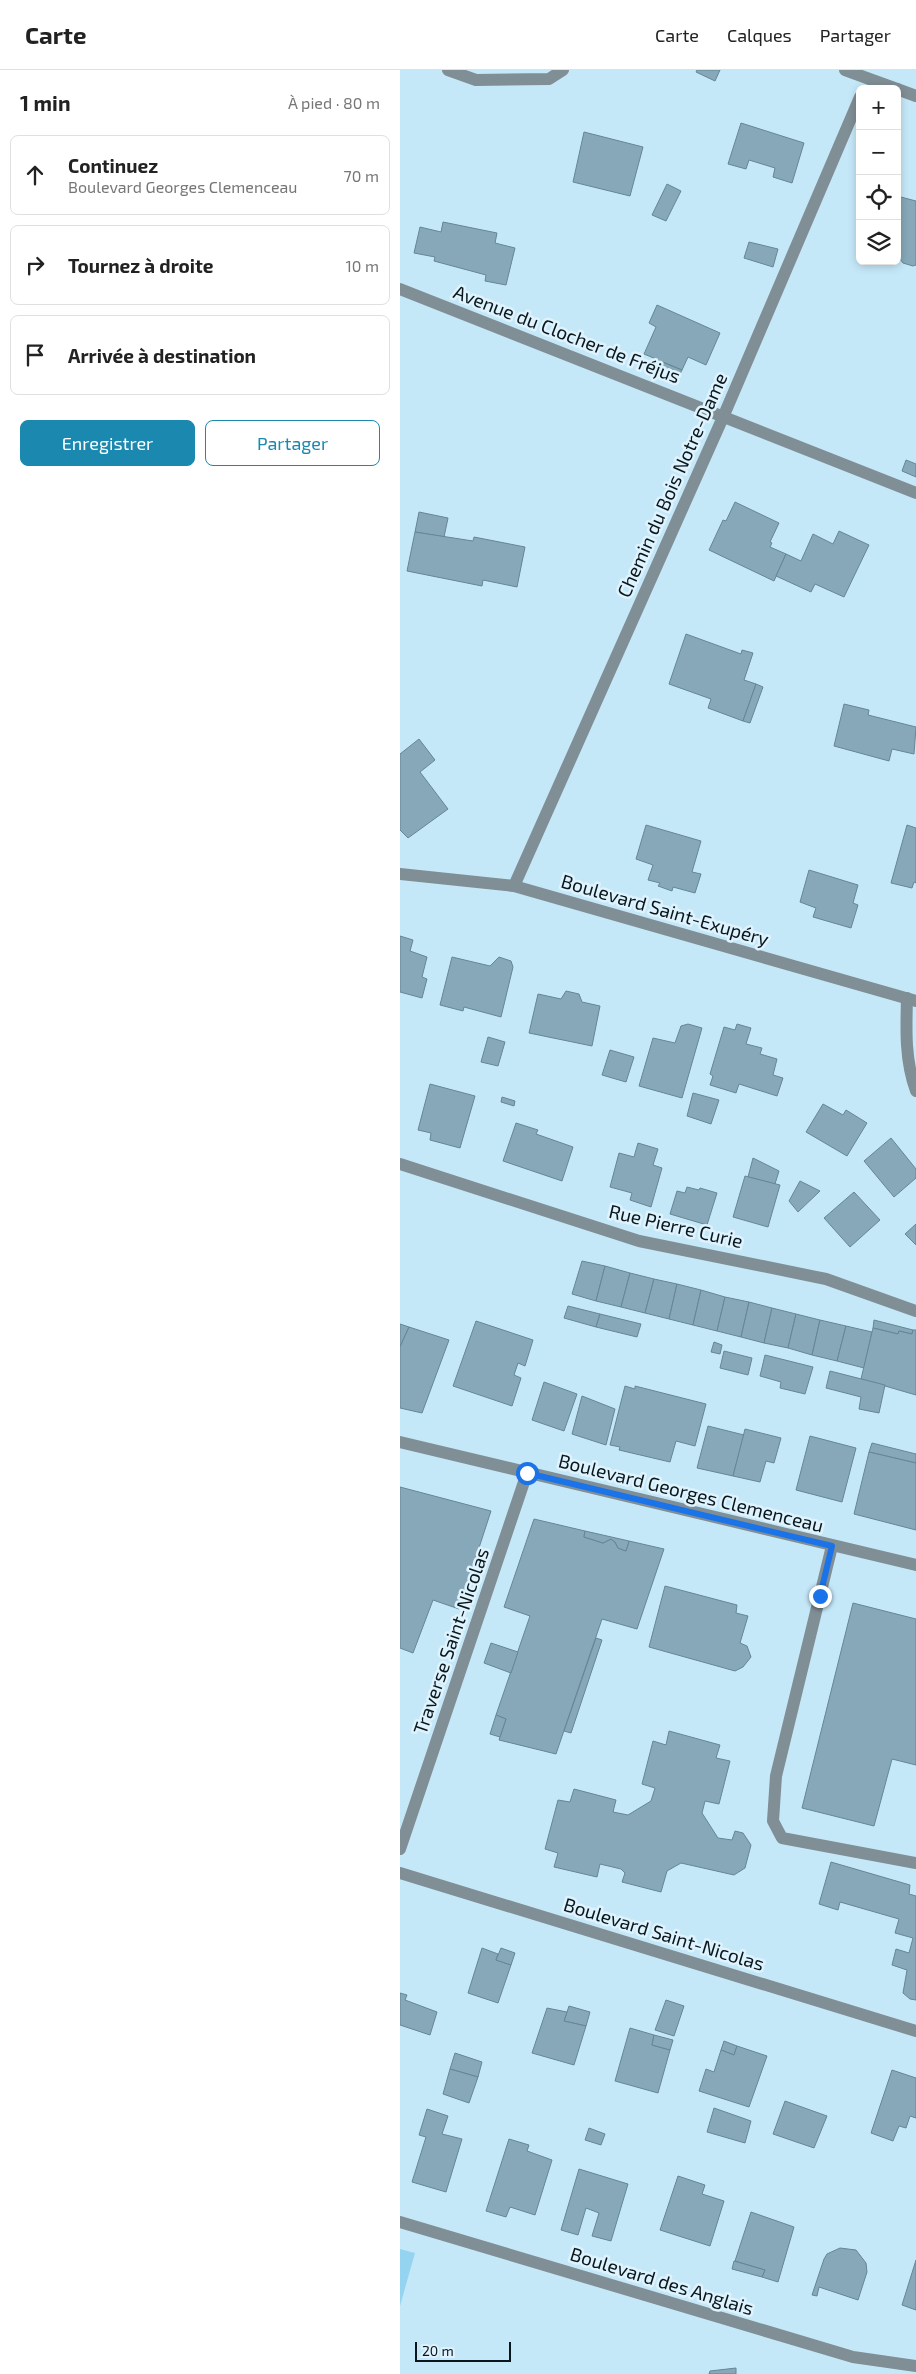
<!DOCTYPE html>
<html lang="fr">
<meta charset="utf-8">
<style>
:root{--surface:#fff;--page:#f2f2f2;--text:#222;--muted:#767676;--line:#e0e0e0;--accent:#1a88af}
body{margin:0;font-family:"Exo 2",sans-serif;background:var(--page);color:var(--text)}
.controls{position:absolute;right:15px;top:15px;display:grid;overflow:hidden;border-radius:8px;box-shadow:0 2px 8px #0003}
.controls button{width:45px;height:45px;display:grid;place-items:center;padding:0;border:0;border-bottom:1px solid var(--line);background:var(--surface);color:var(--text);font:25px sans-serif}
.scale{position:absolute;left:15px;bottom:12px;width:96px;box-sizing:border-box;padding-left:5px;border:2px solid #09161b;border-top:0;font-size:14px;line-height:18px;white-space:nowrap;color:#09161b;-webkit-text-stroke:4px #def3fd;paint-order:stroke}
.stop{position:absolute;width:15px;height:15px;margin:-11px;border:4px solid #1a73e8;border-radius:50%;background:#fff}
.stop.end{background:#1a73e8;border-color:#fff;box-shadow:0 1px 5px #0008}
.list{margin:0;padding:0;list-style:none}
h2{display:flex;justify-content:space-between;align-items:center;height:65px;margin:0;padding:0 20px;font-size:21px}
h2 small{font-size:16px;font-weight:400;color:var(--muted)}
.list li{display:grid;grid-template-columns:32px 1fr auto;gap:15px;align-items:center;box-sizing:border-box;height:80px;margin:0 10px 10px;padding:0 10px;border:1px solid var(--line);border-radius:8px}
.list b{display:block;font-size:19px;white-space:nowrap}
.list p{margin:0;font-size:16px;white-space:nowrap;color:var(--muted)}
.list em{font-size:16px;font-style:normal;color:var(--muted)}
.actions{display:flex;gap:10px;padding:15px 20px}
.actions a{flex:1;padding:11px 0;border:1px solid var(--accent);border-radius:8px;text-align:center;font-size:18px;color:var(--accent)}
.actions .main{background:var(--accent);color:#fff}
.icon{flex:none;width:28px;height:28px;fill:none;stroke:currentColor;stroke-width:2;stroke-linecap:round;stroke-linejoin:round}
.map{position:relative;flex:none;width:516px;height:2304px;overflow:hidden}
header{display:flex;align-items:center;gap:30px;box-sizing:border-box;height:70px;padding:0 25px;background:var(--surface);border-bottom:1px solid var(--line)}
header strong{font-size:24px}
nav{display:flex;gap:28px;margin-inline-start:auto;font-size:18px}
main{display:flex}
aside{flex:1;background:var(--surface)}
.map>svg:first-child{display:block}
</style>
<header>
<strong>Carte</strong>
<nav><a>Carte</a><a>Calques</a><a>Partager</a></nav>
</header>
<main>
<aside>
<h2>1 min<small>À pied · 80 m</small></h2>
<ul class="list">
<li><svg class="icon" aria-label="ahead" viewBox="0 0 24 24"><path d="M12 20V5M6 11l6-6 6 6"/></svg><div><b>Continuez</b><p>Boulevard Georges Clemenceau</p></div><em>70 m</em></li>
<li><svg class="icon" aria-label="right" viewBox="0 0 24 24"><path d="M7 20v-9h11M14 6l5 5-5 5"/></svg><div><b>Tournez à droite</b></div><em>10 m</em></li>
<li><svg class="icon" aria-label="arrive" viewBox="0 0 24 24"><path d="M6 21V4h12l-3 4 3 4H6"/></svg><div><b>Arrivée à destination</b></div></li>
</ul>
<div class="actions"><a class="main">Enregistrer</a><a>Partager</a></div>
</aside>
<div class="map">
<svg width="516" height="2304" viewBox="0 0 516 2304">
<rect width="100%" height="100%" fill="#c5e8f9"/>
<!-- green -->
<polygon fill="#94d4f1" points="0,2179 15,2183 0,2236"/>
<!-- building -->
<g fill="#86a8b8" stroke="#668695">
<polygon points="297,0 320,0 315,11 296,2"/>
<polygon points="341,53 404,73 392,113 373,107 375,98 349,90 346,99 328,94"/>
<polygon points="184,62 243,77 230,126 173,112"/>
<polygon points="267,114 281,121 266,151 252,145"/>
<polygon points="497,126 516,131 516,195 513,196 503,193 497,185"/>
<polygon points="43,152 97,163 95,173 115,178 106,215 85,211 86,205 34,191 35,187 14,183 20,157 41,162"/>
<polygon points="349,172 378,179 373,197 344,188"/>
<polygon points="257,235 320,263 306,295 288,287 282,300 244,284 256,257 249,253"/>
<polygon points="262,292 282,300 279,306 260,298"/>
<polygon points="506,390 516,394 516,407 502,401"/>
<polygon points="335,432 379,453 370,472 372,473 370,477 386,484 374,511 309,480 323,450 326,451"/>
<polygon points="19,442 48,448 44,467 15,462"/>
<polygon points="439,461 469,475 444,527 415,514 411,522 376,506 386,484 401,491 413,464 433,474"/>
<polygon points="15,462 73,471 74,467 125,477 117,517 83,510 82,516 7,501"/>
<polygon points="286,564 341,584 342,580 353,583 344,610 356,614 343,651 308,638 311,629 269,614"/>
<polygon points="356,614 363,617 350,653 343,651"/>
<polygon points="444,634 469,640 468,645 516,657 514,684 492,679 489,691 434,676"/>
<polygon points="19,669 35,690 20,702 48,739 8,768 0,760 0,684"/>
<polygon points="246,755 301,771 292,802 301,804 295,823 273,817 272,821 258,816 260,813 248,810 253,795 236,789"/>
<polygon points="507,755 516,758 516,813 514,812 512,818 491,813"/>
<polygon points="409,800 458,815 453,833 458,835 451,858 413,847 416,838 400,832"/>
<polygon points="0,866 13,870 10,881 27,887 22,907 27,909 22,928 0,922"/>
<polygon points="52,887 90,896 99,887 111,891 113,897 101,947 64,937 63,941 40,935"/>
<polygon points="166,921 179,924 182,932 200,936 192,976 129,963 138,924 161,929"/>
<polygon points="288,954 302,958 282,1028 239,1016 253,968 275,973 281,956"/>
<polygon points="337,954 351,958 346,974 362,978 360,984 377,989 373,1005 383,1008 377,1026 339,1014 336,1023 310,1015 313,1006 310,1004 324,957 335,960"/>
<polygon points="88,967 105,972 98,996 81,992"/>
<polygon points="210,980 234,987 226,1012 202,1005"/>
<polygon points="30,1014 75,1026 60,1078 30,1070 31,1063 18,1060"/>
<polygon points="293,1023 319,1030 311,1054 287,1046"/>
<polygon points="102,1027 115,1031 114,1036 101,1032"/>
<polygon points="423,1034 443,1045 446,1040 467,1053 447,1086 406,1062"/>
<polygon points="116,1053 138,1060 136,1064 173,1077 162,1111 103,1091"/>
<polygon points="491,1068 516,1099 516,1108 494,1127 464,1091"/>
<polygon points="238,1073 258,1079 253,1095 262,1098 251,1137 230,1130 232,1123 210,1117 219,1083 234,1087"/>
<polygon points="353,1088 379,1101 375,1114 348,1107"/>
<polygon points="345,1106 380,1115 368,1157 333,1147"/>
<polygon points="400,1111 420,1121 398,1142 389,1131"/>
<polygon points="287,1117 299,1120 300,1118 317,1123 307,1155 270,1144 277,1121 285,1123"/>
<polygon points="454,1122 480,1150 450,1177 424,1148"/>
<polygon points="516,1154 516,1175 505,1164"/>
<polygon points="182,1191 205,1196 196,1231 172,1224"/>
<polygon points="205,1196 230,1203 221,1237 196,1231"/>
<polygon points="230,1203 254,1209 245,1243 221,1237"/>
<polygon points="254,1209 277,1214 269,1249 245,1243"/>
<polygon points="277,1214 301,1220 293,1255 269,1249"/>
<polygon points="301,1220 325,1227 317,1261 293,1255"/>
<polygon points="325,1227 349,1232 341,1267 317,1261"/>
<polygon points="349,1232 372,1238 364,1273 341,1267"/>
<polygon points="168,1236 200,1244 196,1257 164,1248"/>
<polygon points="372,1238 396,1244 388,1278 364,1273"/>
<polygon points="200,1244 241,1254 237,1267 196,1257"/>
<polygon points="396,1244 420,1250 412,1285 388,1278"/>
<polygon points="420,1250 446,1256 437,1291 412,1285"/>
<polygon points="474,1250 513,1260 512,1264 499,1261 498,1264 473,1258"/>
<polygon points="76,1251 133,1270 125,1296 118,1293 114,1305 121,1308 112,1336 53,1316"/>
<polygon points="0,1254 9,1257 0,1277"/>
<polygon points="446,1256 472,1262 464,1298 437,1291"/>
<polygon points="9,1257 49,1270 22,1343 0,1338 0,1277"/>
<polygon points="473,1258 498,1264 499,1261 512,1264 513,1260 516,1260 516,1325 461,1309"/>
<polygon points="314,1272 322,1275 320,1284 311,1282"/>
<polygon points="324,1281 352,1288 348,1305 320,1298"/>
<polygon points="365,1285 413,1297 405,1324 380,1318 381,1312 360,1306"/>
<polygon points="430,1301 485,1315 479,1343 459,1339 461,1327 426,1318"/>
<polygon points="144,1312 177,1324 164,1361 132,1350"/>
<polygon points="225,1316 235,1319 235,1316 306,1334 295,1376 276,1371 270,1392 219,1380 220,1377 210,1375"/>
<polygon points="182,1326 215,1339 206,1375 172,1364"/>
<polygon points="308,1356 344,1365 333,1406 297,1398"/>
<polygon points="345,1359 381,1368 374,1393 366,1391 360,1412 333,1406"/>
<polygon points="410,1366 456,1378 442,1432 396,1420"/>
<polygon points="472,1373 516,1384 516,1393 469,1382"/>
<polygon points="469,1382 516,1393 516,1460 454,1444"/>
<polygon points="0,1417 91,1441 59,1539 33,1530 13,1583 0,1578"/>
<polygon points="134,1449 185,1461 184,1467 203,1473 211,1469 215,1472 218,1478 226,1481 229,1471 264,1479 237,1559 202,1549 156,1684 99,1670 106,1649 96,1645 130,1546 104,1537"/>
<polygon points="185,1461 229,1471 226,1481 218,1478 215,1472 211,1469 203,1473 184,1467"/>
<polygon points="265,1516 337,1535 336,1543 348,1546 340,1573 347,1576 351,1587 343,1597 335,1601 249,1577"/>
<polygon points="453,1533 516,1549 516,1695 492,1689 474,1756 402,1738"/>
<polygon points="196,1568 202,1570 171,1663 164,1661"/>
<polygon points="91,1573 118,1582 111,1603 84,1593"/>
<polygon points="96,1645 106,1649 100,1667 90,1664"/>
<polygon points="269,1661 320,1675 316,1688 330,1691 319,1734 305,1731 302,1743 318,1768 332,1770 335,1761 343,1763 351,1775 345,1798 334,1805 281,1793 267,1801 261,1822 222,1812 225,1803 221,1799 200,1794 197,1807 154,1797 158,1783 145,1779 158,1730 170,1732 174,1719 216,1730 213,1742 228,1745 251,1731 255,1718 242,1714 253,1671 266,1675"/>
<polygon points="431,1792 510,1815 509,1824 516,1826 516,1930 510,1929 503,1923 507,1900 492,1895 496,1879 509,1883 513,1868 495,1863 499,1849 440,1832 438,1840 419,1834"/>
<polygon points="82,1878 98,1884 96,1890 111,1895 98,1933 68,1923"/>
<polygon points="101,1878 115,1883 111,1895 96,1890"/>
<polygon points="0,1923 7,1925 5,1930 37,1942 30,1965 0,1955"/>
<polygon points="266,1930 284,1936 274,1966 255,1960"/>
<polygon points="169,1936 190,1942 186,1956 164,1951"/>
<polygon points="147,1938 167,1942 164,1951 186,1956 174,1995 132,1983"/>
<polygon points="230,1958 254,1965 252,1975 270,1980 258,2023 215,2011"/>
<polygon points="254,1965 273,1970 270,1980 252,1975"/>
<polygon points="324,1971 337,1976 334,1985 321,1980"/>
<polygon points="337,1976 367,1986 349,2037 299,2021 306,1999 314,2002 321,1980 334,1985"/>
<polygon points="55,1983 82,1992 78,2007 50,1999"/>
<polygon points="50,1999 78,2007 69,2033 43,2024"/>
<polygon points="492,2000 516,2008 516,2048 510,2046 506,2058 499,2056 493,2071 471,2063"/>
<polygon points="385,2031 427,2046 414,2078 373,2064"/>
<polygon points="314,2038 351,2051 345,2073 307,2062"/>
<polygon points="27,2039 48,2046 42,2064 62,2069 46,2122 12,2112 26,2067 19,2065"/>
<polygon points="189,2058 205,2064 201,2075 185,2070"/>
<polygon points="109,2069 129,2075 127,2081 152,2090 135,2145 110,2137 106,2147 86,2141"/>
<polygon points="179,2099 228,2114 211,2171 192,2166 199,2143 186,2138 178,2165 161,2160"/>
<polygon points="278,2106 305,2115 302,2124 324,2131 310,2176 260,2160"/>
<polygon points="351,2142 394,2157 378,2212 362,2207 365,2200 335,2191"/>
<polygon points="440,2178 456,2180 466,2193 467,2202 458,2230 419,2217 417,2226 412,2225 424,2189 427,2184"/>
<polygon points="516,2190 516,2240 502,2235"/>
<polygon points="334,2191 365,2200 362,2207 332,2199"/>
<polygon points="336,2298 336,2304 309,2304 310,2301"/>
</g>
<g fill="none" stroke-linecap="round" stroke-linejoin="round">
<!-- minor -->
<g stroke="#808e95" stroke-width="12">
<polyline points="48,0 76,10 149,9 163,0"/>
<polyline points="445,0 497,19"/>
<polyline points="497,19 516,26"/>
<polyline points="0,219 516,423"/>
<polyline points="0,804 114,816 516,931"/>
<polyline points="114,816 324,345 460,27"/>
<path d="M507,928C506,960 505,991 516,1021"/>
<polyline points="0,1094 239,1171 426,1209 516,1241"/>
<polyline points="0,1372 516,1495"/>
<polyline points="432,1476 376,1706 373,1751 382,1768 516,1793"/>
<polyline points="0,1779 127,1403"/>
<polyline points="0,1803 516,1961"/>
<polyline points="0,2152 453,2287 516,2296"/>
</g>
</g>
<g fill="none" stroke-linecap="round" stroke-linejoin="round">
<!-- route -->
<polyline stroke="#1a73e8" stroke-width="6" points="127,1403 432,1476 420,1526"/>
</g>
<g text-anchor="middle" stroke-width="5" stroke-linejoin="round" paint-order="stroke">
<!-- street labels -->
<g font-size="19" fill="#09161b" stroke="#def3fd">
<text transform="translate(167 264) rotate(21)" y="7">Avenue du Clocher de Fréjus</text>
<text transform="translate(272 415) rotate(-66)" y="7">Chemin du Bois Notre-Dame</text>
<text transform="translate(265 840) rotate(16)" y="7">Boulevard Saint-Exupéry</text>
<text transform="translate(276 1156) rotate(13)" y="7">Rue Pierre Curie</text>
<text transform="translate(291 1423) rotate(14)" y="7">Boulevard Georges Clemenceau</text>
<text transform="translate(51 1571) rotate(-71)" y="7">Traverse Saint-Nicolas</text>
<text transform="translate(264 1864) rotate(17)" y="7">Boulevard Saint-Nicolas</text>
<text transform="translate(262 2211) rotate(17)" y="7">Boulevard des Anglais</text>
</g>
</g>
</svg>
<div class="controls">
<button>+</button>
<button>−</button>
<button><svg class="icon" aria-label="locate" viewBox="0 0 24 24"><circle cx="12" cy="12" r="6"/><path d="M12 2v4M12 18v4M2 12h4M18 12h4"/></svg></button>
<button><svg class="icon" aria-label="layers" viewBox="0 0 24 24"><path d="M12 4l9 5-9 5-9-5zM3 14l9 5 9-5"/></svg></button>
</div>
<div class="scale">20 m</div>
<div class="stop" style="left:127px;top:1403px"></div>
<div class="stop end" style="left:420px;top:1526px"></div>
</div>
</main>
